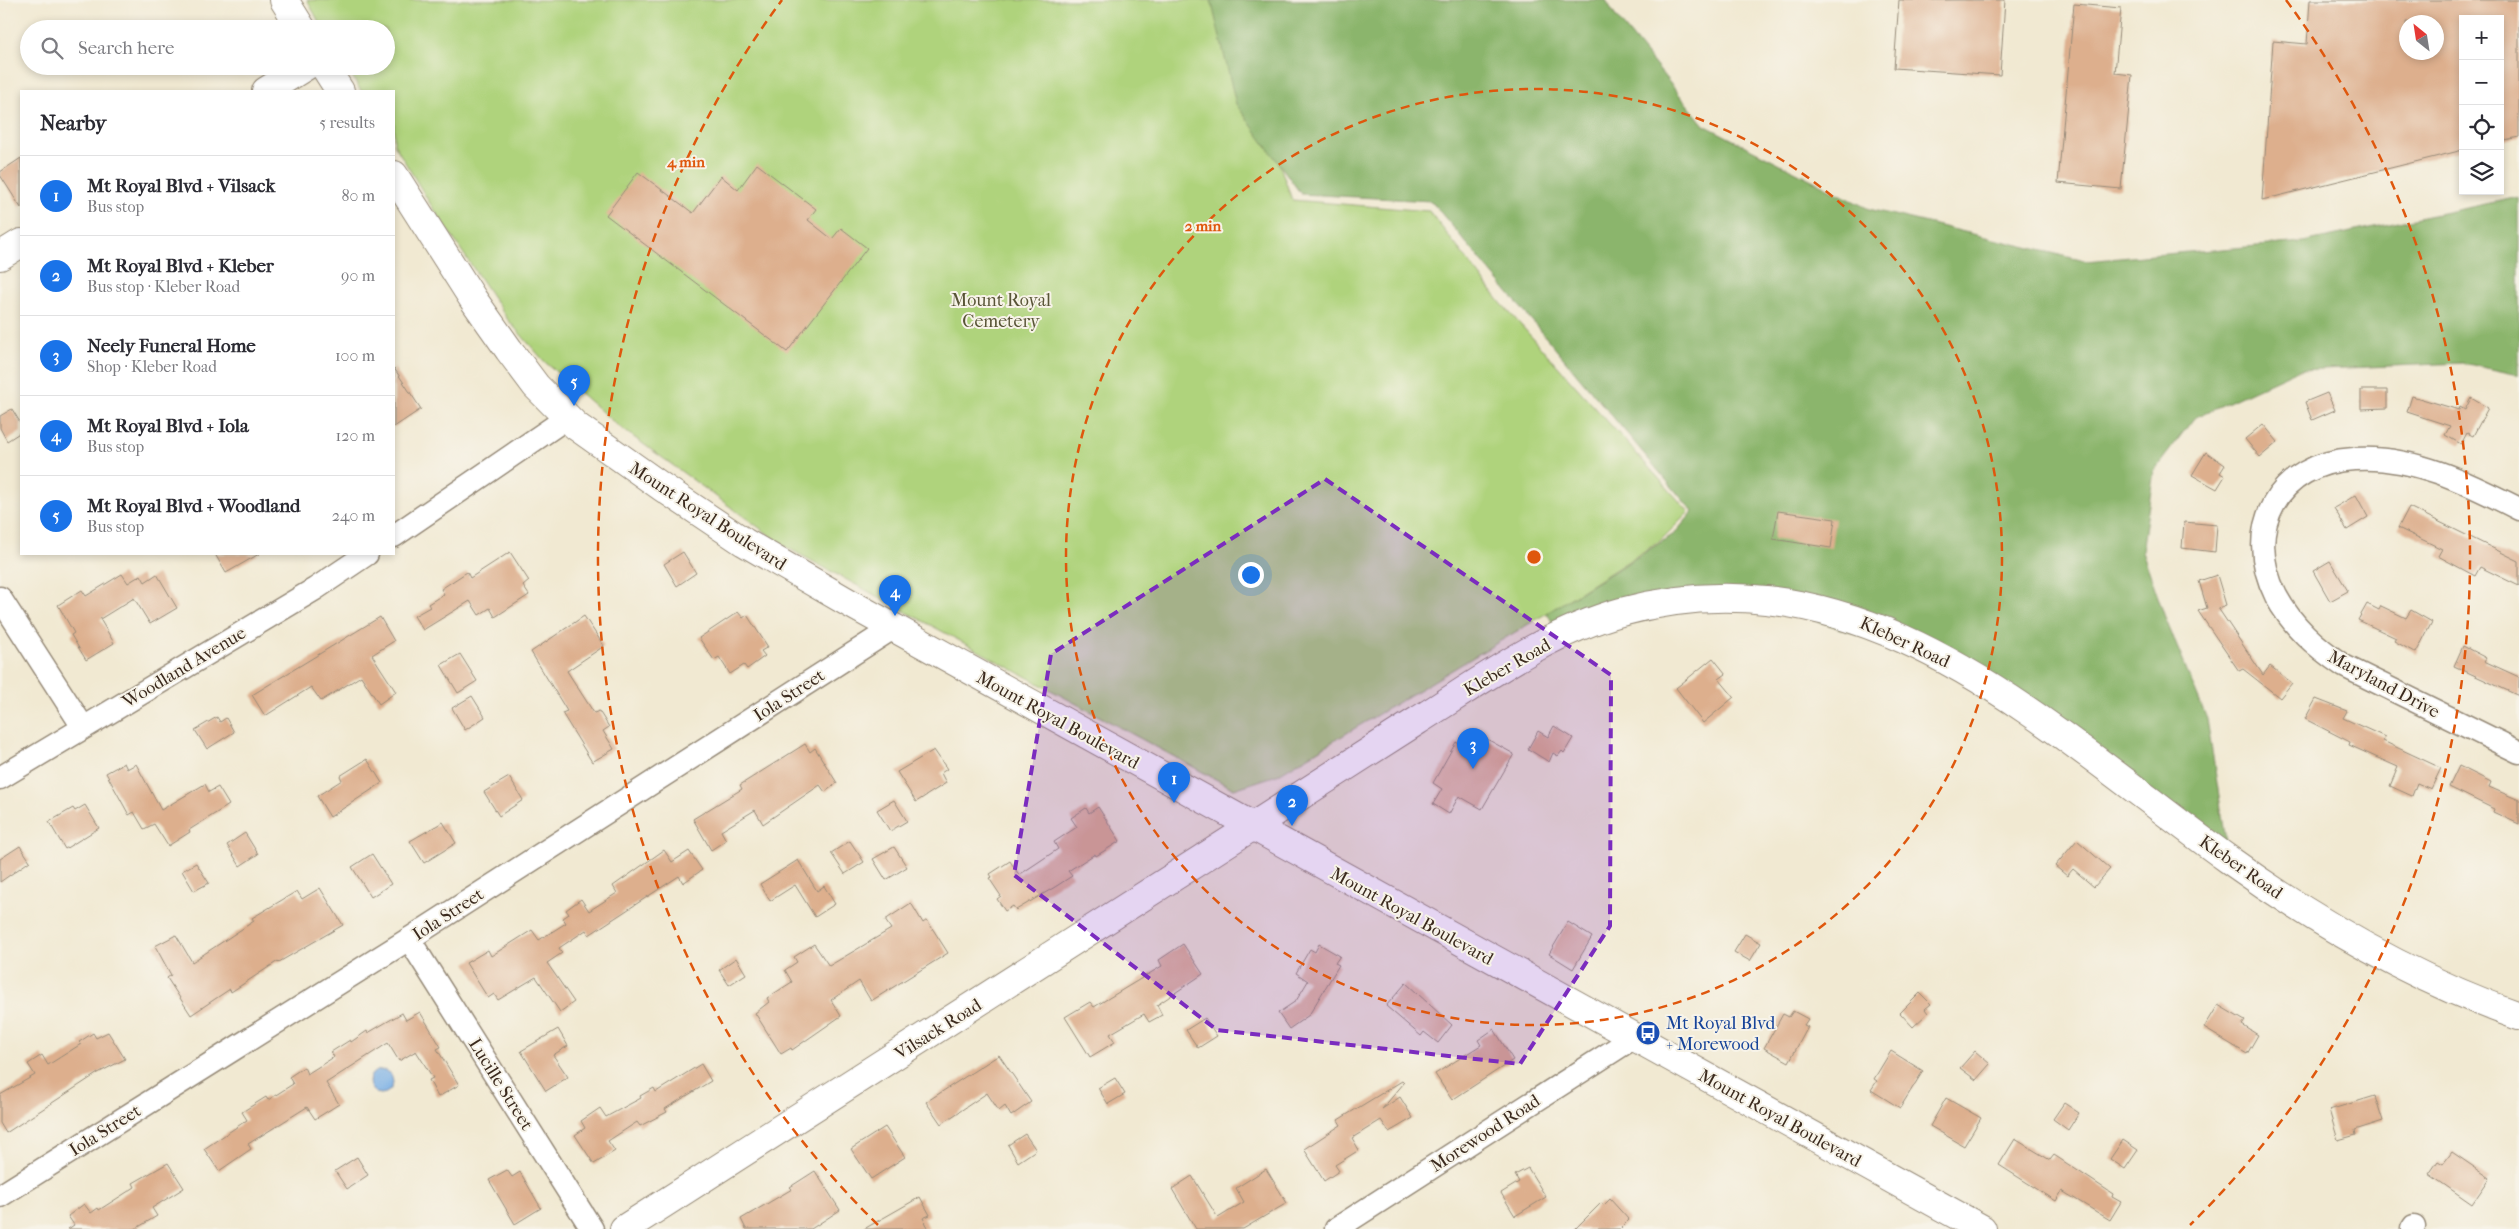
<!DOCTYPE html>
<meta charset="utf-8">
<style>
:root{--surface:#fff;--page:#f2f2f3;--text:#2b2b33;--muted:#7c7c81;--line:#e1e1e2;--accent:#1a73e8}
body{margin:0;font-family:"IM FELL French Canon",serif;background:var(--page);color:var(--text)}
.controls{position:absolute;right:15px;top:15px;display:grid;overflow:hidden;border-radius:0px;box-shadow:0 2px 8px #0003}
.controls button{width:45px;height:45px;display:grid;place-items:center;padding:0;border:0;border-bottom:1px solid var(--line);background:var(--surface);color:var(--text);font:25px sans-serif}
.compass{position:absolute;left:2399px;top:15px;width:45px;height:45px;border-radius:50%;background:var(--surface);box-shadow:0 2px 8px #0003;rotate:330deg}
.you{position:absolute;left:1250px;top:574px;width:18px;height:18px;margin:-12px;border:4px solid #fff;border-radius:50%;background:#1a73e8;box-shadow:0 0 0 8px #1a73e833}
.badge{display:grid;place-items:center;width:32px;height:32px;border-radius:50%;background:var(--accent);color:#fff;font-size:16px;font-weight:700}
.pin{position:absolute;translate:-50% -41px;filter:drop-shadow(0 1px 2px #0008)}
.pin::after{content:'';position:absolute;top:26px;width:18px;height:15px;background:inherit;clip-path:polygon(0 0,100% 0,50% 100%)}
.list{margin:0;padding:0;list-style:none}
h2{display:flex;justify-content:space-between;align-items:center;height:65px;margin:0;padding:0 20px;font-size:21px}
h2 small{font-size:16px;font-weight:400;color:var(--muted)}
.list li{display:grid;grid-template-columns:32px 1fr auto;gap:15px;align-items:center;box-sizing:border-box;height:80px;padding:0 20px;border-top:1px solid var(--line)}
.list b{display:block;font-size:19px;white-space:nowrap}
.list p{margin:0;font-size:16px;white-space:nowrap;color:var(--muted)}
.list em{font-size:16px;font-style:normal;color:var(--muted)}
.icon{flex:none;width:28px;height:28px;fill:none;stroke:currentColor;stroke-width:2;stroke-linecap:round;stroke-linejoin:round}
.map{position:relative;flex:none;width:2519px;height:1229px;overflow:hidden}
.search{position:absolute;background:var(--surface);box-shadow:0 2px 8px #0003;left:20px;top:20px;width:375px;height:55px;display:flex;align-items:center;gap:12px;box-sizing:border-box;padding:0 18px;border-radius:28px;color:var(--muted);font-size:19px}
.panel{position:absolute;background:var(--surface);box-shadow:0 2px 8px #0003;left:20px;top:90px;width:375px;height:465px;border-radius:0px}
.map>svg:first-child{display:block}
</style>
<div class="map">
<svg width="2519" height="1229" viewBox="0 0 2519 1229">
<rect width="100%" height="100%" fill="#f7f3e8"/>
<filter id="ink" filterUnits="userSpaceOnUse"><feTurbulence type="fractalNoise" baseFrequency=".02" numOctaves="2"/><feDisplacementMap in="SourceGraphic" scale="10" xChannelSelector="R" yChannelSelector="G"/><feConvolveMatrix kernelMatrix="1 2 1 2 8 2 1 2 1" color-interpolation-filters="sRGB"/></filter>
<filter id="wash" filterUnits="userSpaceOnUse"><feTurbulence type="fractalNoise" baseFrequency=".0096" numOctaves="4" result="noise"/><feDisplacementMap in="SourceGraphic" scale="20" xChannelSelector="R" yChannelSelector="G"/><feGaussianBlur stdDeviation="1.12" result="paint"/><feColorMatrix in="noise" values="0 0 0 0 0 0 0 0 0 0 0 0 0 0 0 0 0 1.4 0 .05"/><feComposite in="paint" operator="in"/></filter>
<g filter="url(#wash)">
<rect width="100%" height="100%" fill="#f1e9d2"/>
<!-- green -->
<polygon fill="#afd37c" stroke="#757e4d" points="307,0 1291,0 1265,123 1292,200 1429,211 1501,303 1689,512 1660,541 1547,613 1277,775 1234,789 786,547 617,425 545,362 508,320 431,205 394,144 394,91 361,91 346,66 386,66 386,29 323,29"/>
<!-- forest -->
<polygon fill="#8bb56c" stroke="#637045" points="1211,0 1606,0 1616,17 1704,125 1869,209 2085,261 2303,242 2519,197 2519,375 2463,363 2298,370 2194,418 2154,471 2142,551 2166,620 2207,719 2229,860 1972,675 1752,598 1560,636 1547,613 1674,534 1693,512 1431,201 1301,194 1236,104"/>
<!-- water -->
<circle fill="#76ade5" stroke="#586c82" cx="381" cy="1082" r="12"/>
<g id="blocks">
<!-- building -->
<g fill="#ddaf8d" fill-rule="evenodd">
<polygon points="1899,0 2005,0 2000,75 1894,68"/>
<path d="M2310,0H2519V137L2500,141V19H2463V150L2262,200L2273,41L2307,44ZM2406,22H2436V52H2406Z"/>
<polygon points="2074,4 2121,8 2115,73 2132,75 2121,189 2058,183"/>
<polygon points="21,158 21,208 0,175 0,172"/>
<polygon points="757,164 816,209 808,220 832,239 841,228 867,248 787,352 606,215 638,172 693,213 721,176 738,190"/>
<polygon points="394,368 421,409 394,427"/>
<polygon points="2361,390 2387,390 2387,408 2361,409"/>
<polygon points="2327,393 2335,410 2312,420 2305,402"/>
<polygon points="2412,396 2459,410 2460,407 2465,410 2471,398 2488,408 2473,436 2467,433 2461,444 2445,435 2450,426 2407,412"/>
<polygon points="12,409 21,424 21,432 7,441 0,428 0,416"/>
<polygon points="2263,424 2278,442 2260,457 2245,439"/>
<polygon points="2206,452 2225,465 2220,473 2225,476 2217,489 2192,475"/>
<polygon points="2356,495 2368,517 2347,530 2334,508"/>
<polygon points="2409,507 2519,561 2519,586 2480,567 2475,576 2438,556 2442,549 2398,528"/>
<polygon points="1778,511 1835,519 1831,548 1773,539"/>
<polygon points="2184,522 2217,525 2215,552 2182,548"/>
<polygon points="510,552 529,581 523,586 529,595 495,617 490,608 479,615 470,601 423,630 414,616 430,607 428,604 444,594 441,589 467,572 470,578"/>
<polygon points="683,552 696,573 677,586 664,564"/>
<polygon points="215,554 259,554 226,573"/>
<polygon points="2330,561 2348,591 2330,601 2313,571"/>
<polygon points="122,574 128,583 141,575 145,582 157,574 177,608 150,624 134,598 100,619 114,643 86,660 71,635 74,633 58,605 82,590 86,596"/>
<polygon points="2217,575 2226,605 2218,608 2263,675 2270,666 2292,683 2280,698 2243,669 2239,671 2198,611 2207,608 2199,581"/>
<polygon points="2367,604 2379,610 2381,606 2406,618 2411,610 2432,622 2416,653 2394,641 2396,638 2358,620"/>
<polygon points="738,612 743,618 747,615 768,647 761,651 765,656 747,669 744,665 730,674 719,657 714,660 699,638"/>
<polygon points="584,616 604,646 567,671 594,713 599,711 609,727 603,731 614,749 592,762 562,713 567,711 531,652"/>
<polygon points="380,617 394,641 372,655 396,692 379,704 361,676 321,701 311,687 265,716 252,695"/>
<polygon points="2463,646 2486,658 2484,661 2519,677 2519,696 2454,666"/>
<polygon points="460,654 477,681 458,693 441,665"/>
<polygon points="1713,658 1726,674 1719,679 1734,697 1703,723 1676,688"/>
<polygon points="472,696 485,717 465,730 452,708"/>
<polygon points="2316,699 2347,711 2343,718 2385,737 2383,741 2441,768 2431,789 2417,783 2412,796 2390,786 2398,767 2349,745 2350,742 2305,719"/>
<polygon points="217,717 220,722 226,718 234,732 207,749 195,730"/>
<polygon points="1554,726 1573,738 1564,753 1562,751 1558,756 1553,753 1549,762 1528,749 1538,731 1548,737"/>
<polygon points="1476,733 1514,754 1482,809 1459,796 1449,814 1433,804 1442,789 1433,783 1456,742 1467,749"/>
<polygon points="805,744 810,752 815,748 837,783 825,792 820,785 763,824 755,810 721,831 726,840 711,850 693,819 742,789 740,785"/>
<polygon points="934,750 947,769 941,773 946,783 916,802 897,772"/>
<polygon points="367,759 382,783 330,817 317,796 342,780 340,776"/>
<polygon points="124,763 127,769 136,764 161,810 205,784 209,792 218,787 229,805 189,830 190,832 168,846 154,824 144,829 134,812 129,815 106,773"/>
<polygon points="2459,766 2491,782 2489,787 2519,800 2519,824 2493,812 2494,809 2449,787"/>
<polygon points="509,777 523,800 499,816 484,792"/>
<polygon points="894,800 907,821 890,831 877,810"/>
<polygon points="85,805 99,828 65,849 49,822 73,808 75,811"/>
<polygon points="1098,807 1120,841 1096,856 1095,854 1068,871 1072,876 1055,887 1016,910 1013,906 1005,911 997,899 1001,896 989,878 992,877 990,874 1010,861 1019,875 1058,849 1054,842 1077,827 1071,818 1086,808 1089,813"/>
<polygon points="443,822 456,843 424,863 410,841"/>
<polygon points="245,833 258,854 240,866 227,845"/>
<polygon points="2077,840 2110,869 2094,887 2073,869 2067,876 2055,866"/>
<polygon points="850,841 864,862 845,874 831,853"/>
<polygon points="20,846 30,861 0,882 0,859"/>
<polygon points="894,847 907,867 886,880 873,859"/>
<polygon points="664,850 672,862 689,851 702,870 683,883 679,876 589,935 586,930 559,948 562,953 547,963 574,1002 560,1012 536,977 498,1000 494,994 488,998 466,963 488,950 491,956 532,930 539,940 566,923 563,918 569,914 566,910 581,899 589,911 617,893 613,886"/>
<polygon points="372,854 391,884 371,897 352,867"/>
<polygon points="798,860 817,891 824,886 835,904 815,917 795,885 770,901 760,884"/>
<polygon points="196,863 209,883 194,891 182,871"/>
<polygon points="320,888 343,925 279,962 278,961 231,992 230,989 191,1015 167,978 171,975 155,946 176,935 192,962 254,921 252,918 297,891 302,899"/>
<polygon points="911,903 923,923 927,920 948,953 871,1001 859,981 831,1000 841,1016 792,1050 791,1048 781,1054 755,1013 769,1002 767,998 792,982 785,970 797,962 794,957 814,944 829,966 891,929 885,920"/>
<polygon points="1568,922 1592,937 1573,969 1549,954"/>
<polygon points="1745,934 1761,943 1750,961 1734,952"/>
<polygon points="1183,944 1203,974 1157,1005 1162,1015 1149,1022 1144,1014 1110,1034 1115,1042 1090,1057 1065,1017 1090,1002 1094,1007 1162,966 1159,960"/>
<polygon points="1319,944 1340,956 1335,963 1339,965 1309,1015 1289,1029 1278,1013 1296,1001 1308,981 1296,973 1310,949 1315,952"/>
<polygon points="736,958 746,974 729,985 719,970"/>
<polygon points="1406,983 1452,1025 1438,1043 1424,1032 1421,1036 1386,1006"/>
<polygon points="1920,993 1931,1004 1925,1009 1928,1013 1913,1027 1900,1013"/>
<polygon points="2218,1005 2245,1021 2242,1025 2258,1035 2247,1054 2204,1028"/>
<polygon points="1793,1011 1808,1019 1804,1025 1808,1027 1789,1062 1764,1048 1783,1014 1789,1017"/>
<polygon points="420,1012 441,1047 437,1049 459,1085 438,1097 429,1080 433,1078 416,1051 399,1061 388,1043 326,1083 339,1104 315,1119 307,1107 248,1144 251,1149 219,1171 204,1149 247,1120 242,1112 266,1097 268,1100 293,1084 289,1077 304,1067 307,1074 334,1057 331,1052 350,1040 351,1042 367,1031 368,1033 402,1013 406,1020"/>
<polygon points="1205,1018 1217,1036 1198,1048 1186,1030"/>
<polygon points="558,1029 568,1046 553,1055 568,1077 546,1091 521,1051"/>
<polygon points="1494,1029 1513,1060 1452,1100 1435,1074 1481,1045 1478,1040"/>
<polygon points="108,1032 125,1059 98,1073 6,1133 0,1123 0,1095 35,1075 28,1064 42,1055 48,1065 81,1044 79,1042 93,1033 96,1038"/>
<polygon points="1891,1051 1923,1071 1900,1108 1871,1090 1877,1081 1874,1079"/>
<polygon points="1975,1051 1990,1064 1976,1080 1960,1068"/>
<polygon points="999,1055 1031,1102 1011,1116 1005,1106 999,1111 987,1093 941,1124 926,1102"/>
<polygon points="701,1064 711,1081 665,1109 667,1112 640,1126 637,1122 608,1141 615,1151 594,1164 575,1135 585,1128 581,1121 600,1108 606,1117 641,1098 640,1096 654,1088 656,1092"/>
<polygon points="1115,1078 1125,1094 1108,1104 1098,1088"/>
<polygon points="1402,1081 1404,1083 1382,1109 1400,1097 1413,1118 1389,1132 1381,1120 1352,1138 1359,1150 1335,1165 1339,1171 1324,1181 1304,1149 1341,1125 1338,1120"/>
<polygon points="2375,1096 2383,1121 2355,1130 2356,1135 2338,1140 2329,1110"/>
<polygon points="1946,1098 1981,1118 1964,1146 1930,1126"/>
<polygon points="2064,1103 2079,1113 2068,1130 2053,1119"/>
<polygon points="885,1127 905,1157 871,1179 851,1149"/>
<polygon points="1025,1134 1036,1150 1018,1162 1008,1145"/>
<polygon points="2015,1139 2050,1160 2054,1155 2113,1194 2112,1197 2121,1202 2110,1220 2062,1191 2056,1201 1999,1165"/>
<polygon points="2123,1140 2138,1150 2125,1169 2110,1159"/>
<polygon points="2452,1152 2490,1178 2472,1204 2429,1174 2438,1161 2443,1164"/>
<polygon points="357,1157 368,1175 347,1189 335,1171"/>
<polygon points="168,1163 184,1188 152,1208 157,1216 135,1229 68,1229 74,1225 68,1216 84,1204 91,1213 98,1208 99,1210 135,1187 133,1183"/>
<polygon points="1528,1168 1546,1197 1515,1216 1501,1193 1519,1182 1515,1175"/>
<polygon points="1266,1169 1287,1203 1243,1229 1196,1229 1172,1189 1192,1176 1218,1218 1244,1202 1236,1188"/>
<polygon points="507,1170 512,1177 520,1172 541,1208 515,1224 489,1180"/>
<polygon points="815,1171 840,1210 811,1229 746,1229 741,1219 792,1189 790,1187"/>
<polygon points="920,1197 930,1215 923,1218 929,1229 864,1229"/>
<polygon points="1610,1199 1629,1220 1620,1229 1575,1229 1601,1203 1604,1205"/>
</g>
</g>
</g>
<g filter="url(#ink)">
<use href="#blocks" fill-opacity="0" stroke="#968a78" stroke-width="1"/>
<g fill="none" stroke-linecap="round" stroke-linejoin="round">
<defs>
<g id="street">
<path d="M2519,509C2468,483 2413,455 2354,459C2278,463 2242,528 2276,596C2292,626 2316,647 2344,666L2519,752"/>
<polyline points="394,536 568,417"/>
<polyline points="0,598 83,727"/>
<polyline points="0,778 315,589 367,554"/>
<polyline points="409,939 592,1229"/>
<polyline points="0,1196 409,939 893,628"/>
<polyline points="1336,1229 1633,1038"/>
<polyline points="2412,1229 2414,1226"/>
</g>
<g id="secondary">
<polyline points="284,0 302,29"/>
<polyline points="324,66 340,91"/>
<polyline points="266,91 306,66"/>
<polyline points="394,175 473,299 509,350 536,386 576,426 662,487 744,542 851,604 1982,1229"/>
<polyline points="0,256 21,243"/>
<path d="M624,1229L1417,721C1481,681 1547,632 1621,612C1865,545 2046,728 2228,859C2318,924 2414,979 2519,1016"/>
</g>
</defs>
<!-- street casing -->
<use href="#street" stroke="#968a78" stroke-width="25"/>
<!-- secondary casing -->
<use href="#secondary" stroke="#968a78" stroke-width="30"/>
<!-- street -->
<use href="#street" stroke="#fff" stroke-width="22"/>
<!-- secondary -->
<use href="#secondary" stroke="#fff" stroke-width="28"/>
</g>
</g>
<!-- marked area -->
<path fill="#7b2cbf" fill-opacity="0.2" stroke="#7b2cbf" stroke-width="4" stroke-dasharray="10 6" stroke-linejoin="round" d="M1325,479L1611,675L1610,926L1520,1064L1217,1030L1014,875L1051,654Z"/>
<!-- distance rings -->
<g fill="none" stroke="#df570d" stroke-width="2.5" stroke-dasharray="9 6">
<circle cx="1534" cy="557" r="468"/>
<path d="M878 1225A936 936 0 0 1 782 0M2286 0A936 936 0 0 1 2190 1225"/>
</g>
<!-- icons -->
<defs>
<symbol id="bus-disc" viewBox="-11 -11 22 22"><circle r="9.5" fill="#1a4fb4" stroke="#f7f3e8"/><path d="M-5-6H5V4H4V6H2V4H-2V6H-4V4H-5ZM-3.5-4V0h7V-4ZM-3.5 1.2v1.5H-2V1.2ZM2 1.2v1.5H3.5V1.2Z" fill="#fff"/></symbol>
</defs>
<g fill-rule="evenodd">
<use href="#bus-disc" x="1634" y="1019" width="28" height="28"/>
</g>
<g text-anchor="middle" stroke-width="4" stroke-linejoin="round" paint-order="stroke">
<!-- park labels -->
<g font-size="18" fill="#585436" stroke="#f7f3e8">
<text x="1001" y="306">Mount Royal<tspan x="1001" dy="21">Cemetery</tspan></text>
</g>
<!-- street labels -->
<g font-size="18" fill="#3b2a1e" stroke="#f7f3e8">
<text transform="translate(708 516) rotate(33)" y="6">Mount Royal Boulevard</text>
<text transform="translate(1905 642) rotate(25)" y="6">Kleber Road</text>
<text transform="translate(184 667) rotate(-31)" y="6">Woodland Avenue</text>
<text transform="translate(1507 667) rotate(-30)" y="6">Kleber Road</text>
<text transform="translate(2384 684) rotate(28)" y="6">Maryland Drive</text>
<text transform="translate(789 695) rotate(-33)" y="6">Iola Street</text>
<text transform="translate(1058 720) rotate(29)" y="6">Mount Royal Boulevard</text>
<text transform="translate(2241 867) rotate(35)" y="6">Kleber Road</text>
<text transform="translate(448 914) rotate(-33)" y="6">Iola Street</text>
<text transform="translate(1412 916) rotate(29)" y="6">Mount Royal Boulevard</text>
<text transform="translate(938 1029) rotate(-32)" y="6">Vilsack Road</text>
<text transform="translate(501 1084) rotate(58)" y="6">Lucille Street</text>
<text transform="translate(1780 1118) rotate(29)" y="6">Mount Royal Boulevard</text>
<text transform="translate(105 1130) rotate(-32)" y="6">Iola Street</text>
<text transform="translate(1485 1133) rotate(-33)" y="6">Morewood Road</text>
</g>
<!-- transit labels -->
<g font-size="18" fill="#164399" stroke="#f7f3e8" text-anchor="start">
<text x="1666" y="1029">Mt Royal Blvd<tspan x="1666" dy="21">+ Morewood</tspan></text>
</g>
</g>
<circle cx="1534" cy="557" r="8" fill="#df570d" stroke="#f7f3e8" stroke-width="2.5"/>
<g font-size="15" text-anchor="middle" font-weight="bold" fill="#df570d" stroke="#f7f3e8" stroke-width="4" stroke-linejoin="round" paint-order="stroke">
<text x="686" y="167">4 min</text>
<text x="1203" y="231">2 min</text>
</g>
</svg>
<div class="controls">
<button>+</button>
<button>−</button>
<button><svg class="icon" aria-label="locate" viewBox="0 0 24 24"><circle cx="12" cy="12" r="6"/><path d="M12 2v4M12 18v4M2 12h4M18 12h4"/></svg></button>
<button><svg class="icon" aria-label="layers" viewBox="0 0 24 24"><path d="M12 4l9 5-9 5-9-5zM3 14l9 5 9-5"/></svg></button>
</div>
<svg class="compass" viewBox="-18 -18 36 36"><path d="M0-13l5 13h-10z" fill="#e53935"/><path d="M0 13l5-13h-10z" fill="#7c7c81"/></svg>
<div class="you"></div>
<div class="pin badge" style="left:1174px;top:803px">1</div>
<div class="pin badge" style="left:1292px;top:826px">2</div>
<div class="pin badge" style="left:1473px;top:769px">3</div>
<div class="pin badge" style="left:895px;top:616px">4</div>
<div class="pin badge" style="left:574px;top:406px">5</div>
<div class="search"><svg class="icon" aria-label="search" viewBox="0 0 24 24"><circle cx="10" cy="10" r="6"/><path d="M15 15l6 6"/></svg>Search here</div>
<section class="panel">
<h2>Nearby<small>5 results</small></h2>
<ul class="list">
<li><span class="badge">1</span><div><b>Mt Royal Blvd + Vilsack</b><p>Bus stop</p></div><em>80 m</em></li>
<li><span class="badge">2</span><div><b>Mt Royal Blvd + Kleber</b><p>Bus stop · Kleber Road</p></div><em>90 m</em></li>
<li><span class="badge">3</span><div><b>Neely Funeral Home</b><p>Shop · Kleber Road</p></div><em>100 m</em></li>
<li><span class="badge">4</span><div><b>Mt Royal Blvd + Iola</b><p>Bus stop</p></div><em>120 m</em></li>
<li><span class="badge">5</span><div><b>Mt Royal Blvd + Woodland</b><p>Bus stop</p></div><em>240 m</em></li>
</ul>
</section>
</div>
